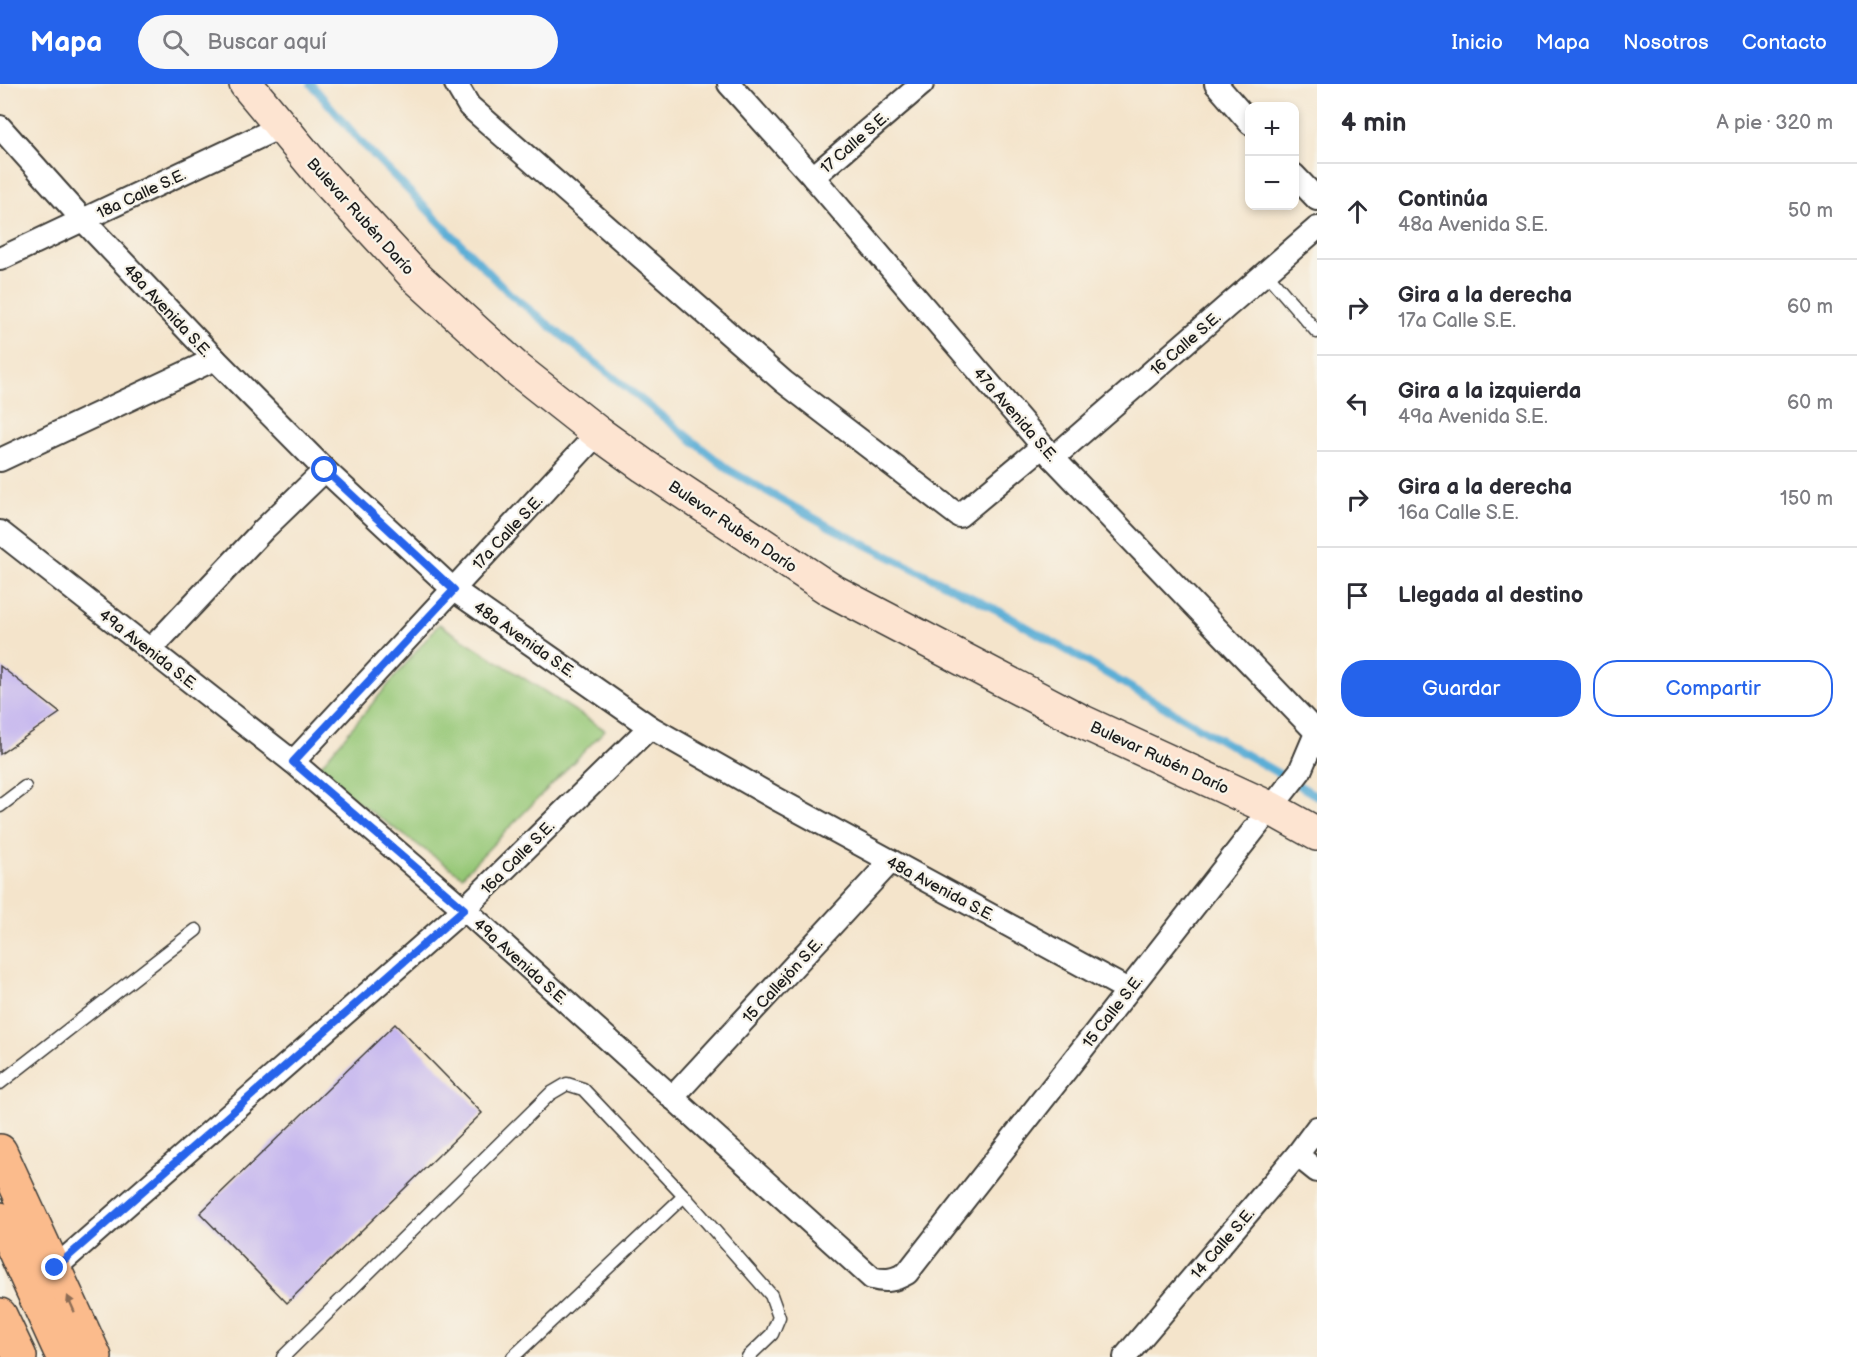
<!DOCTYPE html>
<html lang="es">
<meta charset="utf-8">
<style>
:root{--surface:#fff;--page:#f7f7f7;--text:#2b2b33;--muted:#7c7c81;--line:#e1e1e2;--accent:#2563eb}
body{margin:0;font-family:"Balsamiq Sans",sans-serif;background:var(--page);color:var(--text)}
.controls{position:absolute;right:18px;top:18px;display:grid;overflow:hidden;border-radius:12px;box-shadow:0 3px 9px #0003}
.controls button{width:54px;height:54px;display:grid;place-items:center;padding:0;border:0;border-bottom:2px solid var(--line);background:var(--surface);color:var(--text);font:30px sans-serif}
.stop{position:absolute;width:18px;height:18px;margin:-14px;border:4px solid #2563eb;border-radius:50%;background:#fff}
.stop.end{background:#2563eb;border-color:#fff;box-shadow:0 2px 6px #0008}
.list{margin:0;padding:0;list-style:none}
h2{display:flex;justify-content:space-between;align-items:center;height:78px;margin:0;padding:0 24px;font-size:26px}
h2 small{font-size:20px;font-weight:400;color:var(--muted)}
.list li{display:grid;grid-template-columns:39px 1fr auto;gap:18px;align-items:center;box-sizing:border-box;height:96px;padding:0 24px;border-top:2px solid var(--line)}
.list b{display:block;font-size:22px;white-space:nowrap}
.list p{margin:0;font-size:20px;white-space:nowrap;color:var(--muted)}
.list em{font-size:20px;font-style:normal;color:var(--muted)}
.actions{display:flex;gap:12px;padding:18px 24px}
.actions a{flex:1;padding:14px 0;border:2px solid var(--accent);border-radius:24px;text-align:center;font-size:21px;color:var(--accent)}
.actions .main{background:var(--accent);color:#fff}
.icon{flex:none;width:33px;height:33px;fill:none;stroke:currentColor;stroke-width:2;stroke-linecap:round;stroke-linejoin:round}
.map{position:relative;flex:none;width:1317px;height:1273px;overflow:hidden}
header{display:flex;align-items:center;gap:36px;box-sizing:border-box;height:84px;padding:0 30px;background:var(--accent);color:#fff}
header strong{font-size:28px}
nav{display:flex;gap:33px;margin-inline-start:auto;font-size:21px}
.search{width:420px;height:54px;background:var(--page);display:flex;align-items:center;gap:15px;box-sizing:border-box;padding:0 21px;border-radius:33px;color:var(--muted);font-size:22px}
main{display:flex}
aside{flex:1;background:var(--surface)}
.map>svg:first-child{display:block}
</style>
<header>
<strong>Mapa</strong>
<div class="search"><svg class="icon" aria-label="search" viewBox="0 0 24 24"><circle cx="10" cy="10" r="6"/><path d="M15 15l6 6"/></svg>Buscar aquí</div>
<nav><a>Inicio</a><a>Mapa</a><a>Nosotros</a><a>Contacto</a></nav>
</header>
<main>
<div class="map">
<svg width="1317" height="1273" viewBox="0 0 1317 1273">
<rect width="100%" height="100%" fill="#f7f3e8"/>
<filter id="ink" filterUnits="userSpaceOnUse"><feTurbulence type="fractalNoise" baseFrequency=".0167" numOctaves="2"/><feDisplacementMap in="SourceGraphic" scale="12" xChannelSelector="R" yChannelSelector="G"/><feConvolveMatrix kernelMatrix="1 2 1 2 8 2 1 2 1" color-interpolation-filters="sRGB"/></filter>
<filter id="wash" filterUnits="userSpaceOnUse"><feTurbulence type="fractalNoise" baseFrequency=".008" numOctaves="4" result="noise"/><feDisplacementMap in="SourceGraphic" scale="24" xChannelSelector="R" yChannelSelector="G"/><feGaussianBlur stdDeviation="1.35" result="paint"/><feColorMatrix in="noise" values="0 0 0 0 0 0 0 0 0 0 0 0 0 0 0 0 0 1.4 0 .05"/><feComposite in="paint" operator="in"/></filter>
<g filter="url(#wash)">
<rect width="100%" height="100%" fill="#f4e4cb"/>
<!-- green -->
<polygon fill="#95c776" stroke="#587249" stroke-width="1.5" points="439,540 605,646 462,792 315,688"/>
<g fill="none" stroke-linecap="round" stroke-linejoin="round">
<!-- stream -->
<polyline stroke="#5baed6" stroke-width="8" points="311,0 361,58 509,209 729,386 830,443 1001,528 1317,712"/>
</g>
<g id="blocks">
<!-- building -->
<g fill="#c5b6ef">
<polygon points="0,582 60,629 0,670"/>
<polygon points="395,940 482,1029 287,1219 200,1129"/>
</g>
</g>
</g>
<g filter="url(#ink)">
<use href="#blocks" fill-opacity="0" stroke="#3c3a36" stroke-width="1.5"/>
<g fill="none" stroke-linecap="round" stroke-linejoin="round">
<defs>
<g id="lane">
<polyline points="1266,189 1317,248"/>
<polyline points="0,722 25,703"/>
<polyline points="0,999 196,846"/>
<polyline points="283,1273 550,1010 567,1000 583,1005 684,1112 771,1211 779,1233 772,1250 748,1273"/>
<polyline points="513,1273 684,1112"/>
</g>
<g id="street">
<polyline points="456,0 469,22 784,298 959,432 1043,362"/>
<polyline points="729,0 813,93 1053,374 1317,649"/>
<polyline points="1216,0 1250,39"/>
<polyline points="0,43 83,136 215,275 325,386 454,506 650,643 775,714 1128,906"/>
<polyline points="1294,91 1317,115"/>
<polyline points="813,93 922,0"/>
<polyline points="0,175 282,42"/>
<polyline points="1053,374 1317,144"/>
<polyline points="0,376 215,275"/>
<path d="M0,448L293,678L464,825L872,1194C886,1198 895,1196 907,1189L1300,687L1317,647"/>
<polyline points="150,566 264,445 325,386"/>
<polyline points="293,678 598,349"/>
<polyline points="672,1014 891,777"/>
<polyline points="1297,1071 1317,1087"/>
<polyline points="55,1184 464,825 650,643"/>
<polyline points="1125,1273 1297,1071 1317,1044"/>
</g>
<polyline id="secondary" points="246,0 320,89 416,193 517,285 598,349 644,382 831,506 1083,638 1270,724 1317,750"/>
<g id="primary">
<polyline points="0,1067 95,1273"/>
<polyline points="0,1135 63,1273"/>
<polyline points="0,1231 20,1273"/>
</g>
</defs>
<!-- lane casing -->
<use href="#lane" stroke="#3c3a36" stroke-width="15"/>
<!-- street casing -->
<use href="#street" stroke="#3c3a36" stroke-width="26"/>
<!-- secondary casing -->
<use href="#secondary" stroke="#3c3a36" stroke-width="36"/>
<!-- primary casing -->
<use href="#primary" stroke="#3c3a36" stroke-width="36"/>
<!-- lane -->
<use href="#lane" stroke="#fff" stroke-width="12"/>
<!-- street -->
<use href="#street" stroke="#fff" stroke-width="22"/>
<!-- secondary -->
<use href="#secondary" stroke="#fde4d1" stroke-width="33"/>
<!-- primary -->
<use href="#primary" stroke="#fbbb8c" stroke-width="33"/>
</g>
<!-- one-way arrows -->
<defs><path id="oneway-solid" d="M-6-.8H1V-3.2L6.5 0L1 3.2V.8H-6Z" transform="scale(1.5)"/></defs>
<use fill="#8c6c54" href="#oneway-solid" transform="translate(71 1220) rotate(-114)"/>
</g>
<g fill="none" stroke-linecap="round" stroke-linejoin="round" filter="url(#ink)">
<!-- route -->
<polyline stroke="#2563eb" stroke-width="8" points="55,1184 464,825 293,678 454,506 325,386"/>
</g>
<g text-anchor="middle" stroke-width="4.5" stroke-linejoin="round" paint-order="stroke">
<!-- street labels -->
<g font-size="16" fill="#1c1c1c" stroke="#f7f3e8">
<text transform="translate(854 58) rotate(-41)" y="6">17 Calle S.E.</text>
<text transform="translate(141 109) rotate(-25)" y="6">18a Calle S.E.</text>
<text transform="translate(361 132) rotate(48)" y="6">Bulevar Rubén Darío</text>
<text transform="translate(168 226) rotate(47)" y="6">48a Avenida S.E.</text>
<text transform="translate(1185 259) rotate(-41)" y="6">16 Calle S.E.</text>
<text transform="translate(1016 330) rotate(49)" y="6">47a Avenida S.E.</text>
<text transform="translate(733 442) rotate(34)" y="6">Bulevar Rubén Darío</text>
<text transform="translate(507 448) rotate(-47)" y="6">17a Calle S.E.</text>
<text transform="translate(525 555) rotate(35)" y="6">48a Avenida S.E.</text>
<text transform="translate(149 565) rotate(38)" y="6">49a Avenida S.E.</text>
<text transform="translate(1160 673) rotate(25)" y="6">Bulevar Rubén Darío</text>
<text transform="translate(517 773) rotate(-45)" y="6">16a Calle S.E.</text>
<text transform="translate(941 804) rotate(28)" y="6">48a Avenida S.E.</text>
<text transform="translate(521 877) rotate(42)" y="6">49a Avenida S.E.</text>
<text transform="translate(782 896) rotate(-47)" y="6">15 Callejón S.E.</text>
<text transform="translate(1112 927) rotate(-52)" y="6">15 Calle S.E.</text>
<text transform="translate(1222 1159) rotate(-49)" y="6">14 Calle S.E.</text>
</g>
</g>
</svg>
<div class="controls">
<button>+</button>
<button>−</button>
</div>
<div class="stop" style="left:325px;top:386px"></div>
<div class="stop end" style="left:55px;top:1184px"></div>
</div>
<aside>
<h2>4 min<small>A pie · 320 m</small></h2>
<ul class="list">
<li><svg class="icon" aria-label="ahead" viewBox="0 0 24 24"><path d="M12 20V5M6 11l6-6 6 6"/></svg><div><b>Continúa</b><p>48a Avenida S.E.</p></div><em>50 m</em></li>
<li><svg class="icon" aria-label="right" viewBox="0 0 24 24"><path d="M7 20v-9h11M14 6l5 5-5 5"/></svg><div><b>Gira a la derecha</b><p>17a Calle S.E.</p></div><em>60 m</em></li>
<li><svg class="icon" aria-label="left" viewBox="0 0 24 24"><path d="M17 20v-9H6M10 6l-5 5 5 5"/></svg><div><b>Gira a la izquierda</b><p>49a Avenida S.E.</p></div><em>60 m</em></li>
<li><svg class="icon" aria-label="right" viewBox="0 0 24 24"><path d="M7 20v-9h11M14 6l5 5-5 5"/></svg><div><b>Gira a la derecha</b><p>16a Calle S.E.</p></div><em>150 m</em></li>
<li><svg class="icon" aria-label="arrive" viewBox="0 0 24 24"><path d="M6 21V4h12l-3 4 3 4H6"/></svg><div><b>Llegada al destino</b></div></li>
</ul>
<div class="actions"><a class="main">Guardar</a><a>Compartir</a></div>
</aside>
</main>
